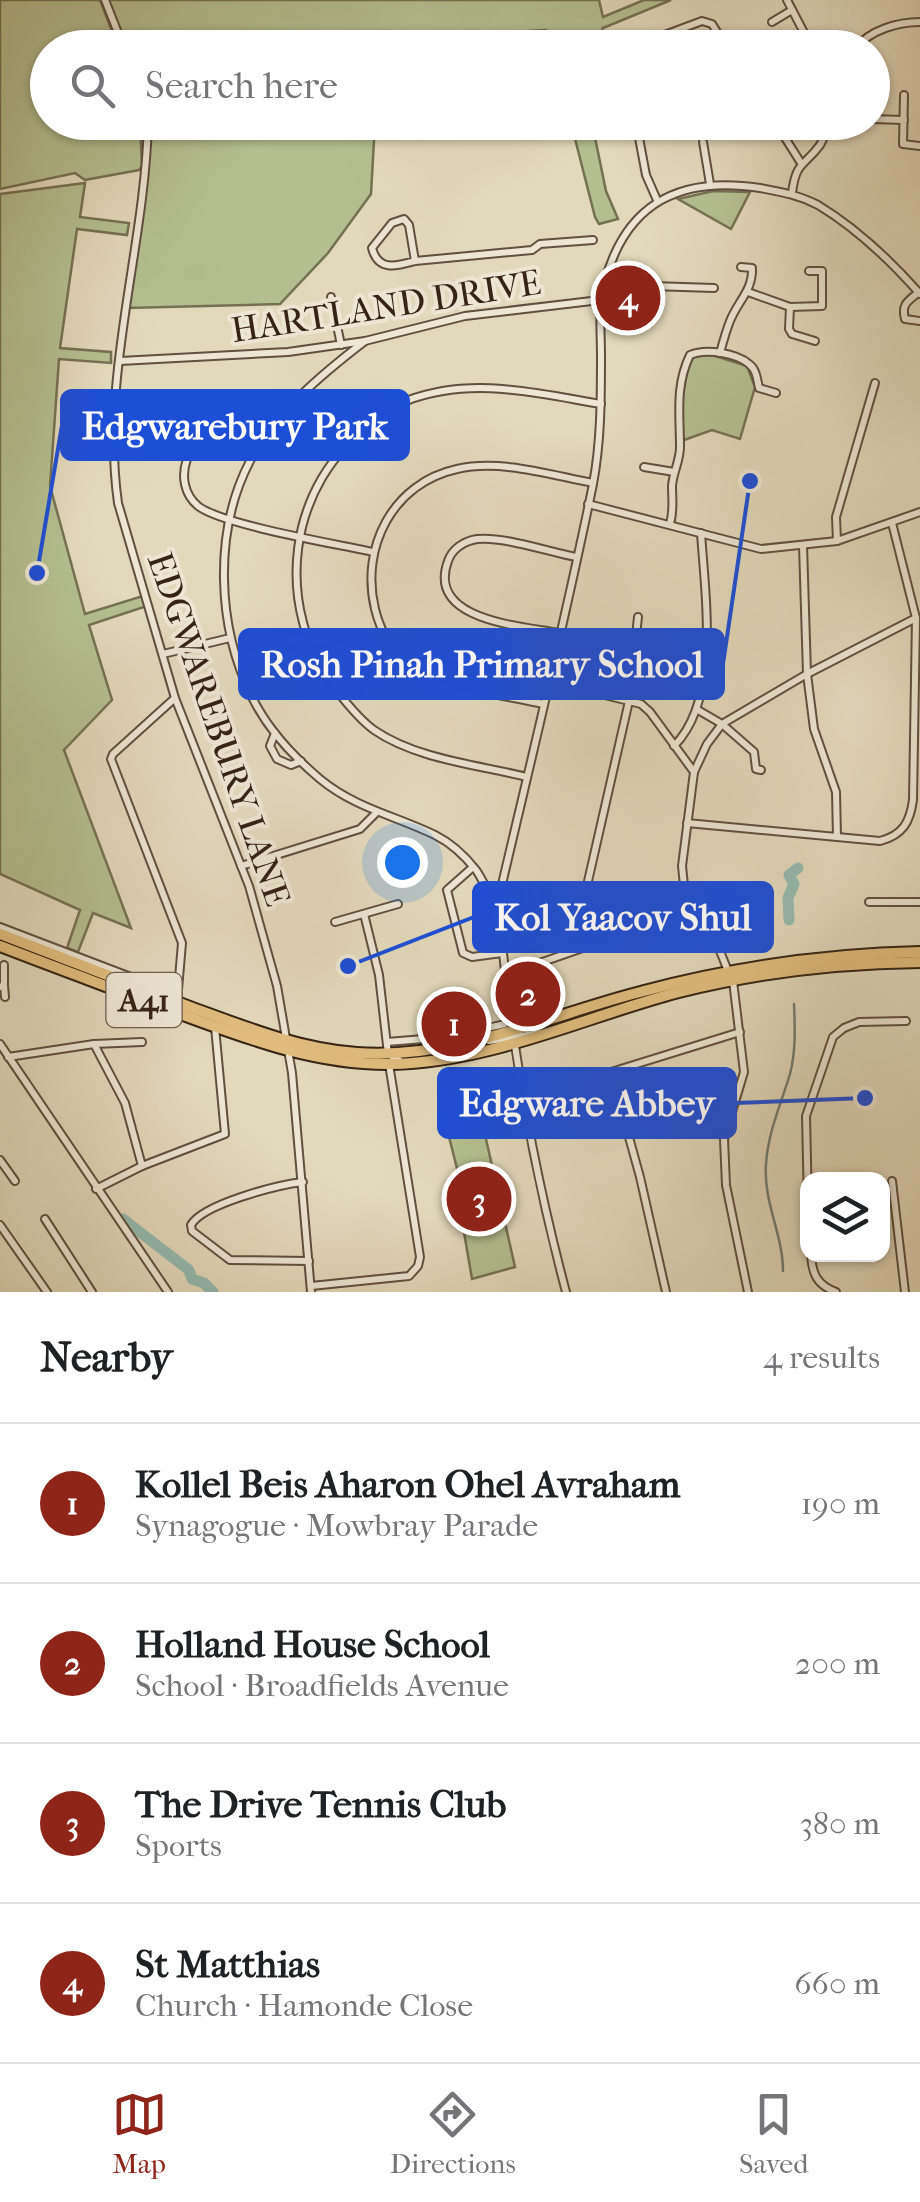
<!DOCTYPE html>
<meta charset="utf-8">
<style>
:root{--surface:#fff;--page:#f2f2f2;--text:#202124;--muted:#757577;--line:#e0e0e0;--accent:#8f2418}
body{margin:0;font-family:"IM FELL French Canon",serif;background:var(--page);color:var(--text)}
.controls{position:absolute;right:30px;bottom:30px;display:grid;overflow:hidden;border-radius:20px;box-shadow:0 2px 8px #0004}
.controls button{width:90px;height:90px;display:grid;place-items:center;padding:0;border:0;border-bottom:2px solid var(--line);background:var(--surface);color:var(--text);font:50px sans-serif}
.you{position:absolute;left:402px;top:862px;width:35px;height:35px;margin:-25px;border:8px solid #fff;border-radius:50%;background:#1a73e8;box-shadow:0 0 0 15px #1a73e833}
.badge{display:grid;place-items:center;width:65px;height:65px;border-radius:50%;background:var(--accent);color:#fff;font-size:32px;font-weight:700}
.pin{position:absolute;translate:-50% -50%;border:5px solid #fff;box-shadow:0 2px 10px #0006}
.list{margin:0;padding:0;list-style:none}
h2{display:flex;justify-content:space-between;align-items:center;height:130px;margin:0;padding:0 40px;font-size:42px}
h2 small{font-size:32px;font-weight:400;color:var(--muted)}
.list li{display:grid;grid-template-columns:65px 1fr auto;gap:30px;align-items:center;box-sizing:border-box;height:160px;padding:0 40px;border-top:2px solid var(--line)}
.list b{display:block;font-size:38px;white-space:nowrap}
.list p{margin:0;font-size:32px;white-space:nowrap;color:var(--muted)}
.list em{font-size:32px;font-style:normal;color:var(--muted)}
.icon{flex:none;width:55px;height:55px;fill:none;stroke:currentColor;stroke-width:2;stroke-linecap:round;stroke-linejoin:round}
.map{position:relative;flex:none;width:920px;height:1292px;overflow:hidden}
.search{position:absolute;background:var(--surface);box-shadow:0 2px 8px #0004;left:30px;right:30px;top:30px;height:110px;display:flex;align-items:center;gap:25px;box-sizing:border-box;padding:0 35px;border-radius:55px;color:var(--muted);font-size:38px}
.sheet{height:770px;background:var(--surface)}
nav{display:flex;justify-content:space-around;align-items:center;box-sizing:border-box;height:140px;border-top:2px solid var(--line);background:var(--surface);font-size:28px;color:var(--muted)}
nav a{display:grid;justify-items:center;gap:5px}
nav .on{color:var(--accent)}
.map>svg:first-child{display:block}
</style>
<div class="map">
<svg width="920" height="1292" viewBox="0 0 920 1292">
<rect width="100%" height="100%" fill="#e2d9bb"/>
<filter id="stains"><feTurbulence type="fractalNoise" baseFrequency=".002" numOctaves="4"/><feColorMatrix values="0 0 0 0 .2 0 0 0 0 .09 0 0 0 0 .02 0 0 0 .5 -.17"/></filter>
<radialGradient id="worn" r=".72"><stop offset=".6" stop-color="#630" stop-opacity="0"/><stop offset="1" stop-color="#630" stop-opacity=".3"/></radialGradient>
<!-- green -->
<g fill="#b4bf90" stroke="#747152" stroke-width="2.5">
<polygon points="0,0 100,0 118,47 48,48 48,122 140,123 142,166 139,170 85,180 75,173 0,189"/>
<polygon points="105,0 599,0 603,17 644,0 671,0 603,28 593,48 559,47 546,30 529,31 470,48 125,47"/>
<polygon points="150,123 375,123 371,194 328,253 280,304 127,308"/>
<polygon points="571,123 592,123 606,191 618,219 599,224 595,217"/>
<polygon points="85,183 80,217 129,223 127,235 77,229 60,348 111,352 111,363 59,359 50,486 85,614 146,595 150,605 89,625 112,700 64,750 131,928 93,913 78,952 67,948 80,910 0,874 0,194"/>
<polygon points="713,191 750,192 731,229 678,199"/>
<polygon points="706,353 747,366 755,387 740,439 712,430 684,440 679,418 689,360 696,354"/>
<polygon points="481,1117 515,1267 472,1279 458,1197 464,1196 446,1125"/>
</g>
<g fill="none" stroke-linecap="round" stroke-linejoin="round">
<!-- stream -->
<path stroke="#6f7e72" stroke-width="2.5" d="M783,1271C783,1234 763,1202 766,1164C768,1132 781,1104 790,1074C796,1051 795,1027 794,1004"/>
<!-- river -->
<g stroke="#95bab0" stroke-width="11">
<polyline points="789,920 788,898 794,884 789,875 798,868"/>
<polyline points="123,1219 189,1270 192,1279 204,1283 213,1292"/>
</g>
<defs>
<g id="minor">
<polyline points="105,0 124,48"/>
<polyline points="787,0 812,48"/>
<polyline points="772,22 792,10"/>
<polyline points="630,48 702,21 712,24 727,48"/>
<path d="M856,48C870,30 898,22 920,22"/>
<polyline points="904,95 903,144 920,146"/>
<polyline points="872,119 904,120"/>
<path d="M148,122C145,249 100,376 118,503L175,698L249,886L277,986L292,1073L311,1292"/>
<polyline points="636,122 646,175 657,200"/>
<polyline points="775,122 801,163"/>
<polyline points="703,142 710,184"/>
<path d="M792,193C796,161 804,167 820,145C824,138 827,130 831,122"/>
<path d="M415,261C397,266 378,272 372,248L392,223L404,219L409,225L415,261L532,250L540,244L593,240"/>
<polyline points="605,278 651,286 714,288"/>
<polyline points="748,292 790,307 822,306 822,271 809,271"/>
<path d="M919,292C908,301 901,304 905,319L920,321"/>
<polyline points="331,297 341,345"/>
<polyline points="790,307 789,329 792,334 815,341"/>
<path d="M365,341C322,374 275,413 250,461C213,532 217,627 252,697C267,728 294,757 320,779C355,808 396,816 435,835C451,843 465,856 476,870C484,881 485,892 499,897"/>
<path d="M720,353C723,342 726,331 730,321C738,301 753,290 752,268L741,267"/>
<polyline points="120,361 288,352 365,341 465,316 600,300"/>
<path d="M260,445C249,439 237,431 224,431C187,432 170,483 198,506C222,525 337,544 373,552"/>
<polyline points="644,467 674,472"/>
<polyline points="588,504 761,549 837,541 920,512"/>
<path d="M670,524C674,510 672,500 672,486C673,472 680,461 680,447C680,415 675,386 690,355C706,348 736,353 749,364C757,370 757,380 759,388L776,393"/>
<polyline points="837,541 836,517 875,383"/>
<polyline points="803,545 807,674 814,729 836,792 837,837"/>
<path d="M559,633C522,626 426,621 448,561C452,549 464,541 477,539C503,536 549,552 576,557"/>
<polyline points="163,654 230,638"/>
<polyline points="548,681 641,704 650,712 694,772 682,866 688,925"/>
<polyline points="175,698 113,754 111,759 182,943 177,1001"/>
<path d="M543,704C499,694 442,689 406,660C389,648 380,629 375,609C360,547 393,483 457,469C501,459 550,475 593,483"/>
<polyline points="275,733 270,746 277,759 291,765 301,761"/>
<path d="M674,746C721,699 705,595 701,533"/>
<polyline points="761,770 756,769 754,752 722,724 807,674 916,618"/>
<polyline points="694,772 707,744 722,724 698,710"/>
<path d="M527,777C478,765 416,759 374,730C360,720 348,705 337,691C272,608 286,483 374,422C384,415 395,406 406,401C471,376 535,393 601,404"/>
<path d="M687,823L880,841C903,835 910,822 913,800L916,618L892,523"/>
<polyline points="241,866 360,829 376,813"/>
<polyline points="473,867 447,890 463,953 472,957 502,953"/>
<polyline points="869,902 920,902"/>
<polyline points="364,914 379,975 388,1054 402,1062"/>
<polyline points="335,922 398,904"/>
<polyline points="688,925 716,941 728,971"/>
<polyline points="0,927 178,995"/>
<polyline points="716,941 737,917"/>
<polyline points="597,943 585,901 586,890 629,701 638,617"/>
<polyline points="505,975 597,943 688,925"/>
<polyline points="733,981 744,1072 724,1139 726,1185 748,1292"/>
<polyline points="4,985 5,997"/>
<polyline points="0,987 4,985 4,965"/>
<polyline points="489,1041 540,1033"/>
<polyline points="387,1042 448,1037 505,1024 509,1020"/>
<polyline points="0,1044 168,1292"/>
<polyline points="94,1044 125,1103 142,1166"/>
<polyline points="8,1057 94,1044 142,1042"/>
<polyline points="611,1072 640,1177 666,1292"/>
<polyline points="522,1094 611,1072 740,1032"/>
<polyline points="449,1116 521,1089"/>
<polyline points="0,1160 15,1181"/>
<polyline points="892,1181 905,1292"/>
<path d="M303,1182C277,1185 203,1204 191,1225L192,1231L230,1260L309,1261"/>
<polyline points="96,1189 142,1166 225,1134 215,1027"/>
<polyline points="808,1205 806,1116 833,1037 844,1028 859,1022 906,1021"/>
<polyline points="45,1219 92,1292"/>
<polyline points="0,1225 47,1292"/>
<path d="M811,1254C812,1274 817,1285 836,1292"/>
<polyline points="311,1286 409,1276 418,1266 420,1257 389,1064"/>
<path d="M566,1292C533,1168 511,1042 499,914V897C531,760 565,622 593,484C601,442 601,399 601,356C601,331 598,306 605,281C627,201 682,176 760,188C781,192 799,195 818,205C856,228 891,261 920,294"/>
</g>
<g id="trunk">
<path d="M0,934C64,958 127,983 190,1007C245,1027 299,1049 357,1053C457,1060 549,1015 644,991C735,967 826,954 920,952"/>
<path d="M0,946C54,967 109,987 164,1008C239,1035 310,1065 391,1064C491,1062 584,1017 679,992C758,972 839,963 920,962"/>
</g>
</defs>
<!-- minor casing -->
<use href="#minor" stroke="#60503e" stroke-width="10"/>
<!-- trunk casing -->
<use href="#trunk" stroke="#352314" stroke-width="14"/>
<!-- minor -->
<use href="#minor" stroke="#ece6d3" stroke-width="6"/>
<!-- trunk -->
<use href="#trunk" stroke="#e1bc7e" stroke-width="10"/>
</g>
<g text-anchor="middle" stroke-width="8" stroke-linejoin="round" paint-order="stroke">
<!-- shield labels -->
<rect fill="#ece6d3" stroke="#6c5e4d" stroke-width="2.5" x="106.5" y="973" width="75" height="54" rx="8"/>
<g font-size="32" font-weight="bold" fill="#352314">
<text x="144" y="1011">A41</text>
</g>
<!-- street labels -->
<g font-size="35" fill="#352314" stroke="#ece6d3">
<text transform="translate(386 306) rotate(-9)" y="12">HARTLAND DRIVE</text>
<text transform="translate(219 729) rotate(71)" y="12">EDGWAREBURY LANE</text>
</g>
</g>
<!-- callouts -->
<path fill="none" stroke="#1d4ed8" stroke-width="4" d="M37 573L62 425M750 481L723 664M348 966L474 917M865 1098L735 1103"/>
<g fill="#1d4ed8" stroke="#ece6d3" stroke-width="4">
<circle cx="37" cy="573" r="10"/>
<circle cx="750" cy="481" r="10"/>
<circle cx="348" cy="966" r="10"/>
<circle cx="865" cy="1098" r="10"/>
</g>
<g fill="#1d4ed8" stroke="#1d4ed8" stroke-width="4">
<rect x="62" y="391" width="346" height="68" rx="10"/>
<rect x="240" y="630" width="483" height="68" rx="10"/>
<rect x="474" y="883" width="298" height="68" rx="10"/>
<rect x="439" y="1069" width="296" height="68" rx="10"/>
</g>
<g font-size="38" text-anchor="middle" font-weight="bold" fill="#fff">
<text x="235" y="439">Edgwarebury Park</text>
<text x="482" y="677">Rosh Pinah Primary School</text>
<text x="623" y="930">Kol Yaacov Shul</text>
<text x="587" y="1116">Edgware Abbey</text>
</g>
<rect width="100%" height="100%" filter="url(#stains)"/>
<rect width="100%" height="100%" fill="url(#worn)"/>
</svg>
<div class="controls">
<button><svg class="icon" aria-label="layers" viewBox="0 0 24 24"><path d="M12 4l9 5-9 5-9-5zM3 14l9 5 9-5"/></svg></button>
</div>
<div class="you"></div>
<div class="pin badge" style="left:454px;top:1024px">1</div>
<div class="pin badge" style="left:528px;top:994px">2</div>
<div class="pin badge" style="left:479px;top:1199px">3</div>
<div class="pin badge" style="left:628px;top:298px">4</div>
<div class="search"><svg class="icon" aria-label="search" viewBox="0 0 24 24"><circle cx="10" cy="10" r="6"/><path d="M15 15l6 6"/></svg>Search here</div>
</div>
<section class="sheet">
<h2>Nearby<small>4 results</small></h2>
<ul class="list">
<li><span class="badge">1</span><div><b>Kollel Beis Aharon Ohel Avraham</b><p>Synagogue · Mowbray Parade</p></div><em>190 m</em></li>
<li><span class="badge">2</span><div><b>Holland House School</b><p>School · Broadfields Avenue</p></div><em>200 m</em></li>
<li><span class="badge">3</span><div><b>The Drive Tennis Club</b><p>Sports</p></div><em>380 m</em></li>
<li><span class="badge">4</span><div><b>St Matthias</b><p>Church · Hamonde Close</p></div><em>660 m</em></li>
</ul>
</section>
<nav>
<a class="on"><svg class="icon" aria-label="map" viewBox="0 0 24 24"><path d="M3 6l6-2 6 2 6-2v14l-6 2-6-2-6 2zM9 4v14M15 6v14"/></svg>Map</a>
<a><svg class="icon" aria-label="directions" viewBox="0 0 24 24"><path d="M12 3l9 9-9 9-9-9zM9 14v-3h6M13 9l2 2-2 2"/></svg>Directions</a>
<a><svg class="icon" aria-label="saved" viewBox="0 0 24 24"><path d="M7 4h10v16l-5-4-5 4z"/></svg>Saved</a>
</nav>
